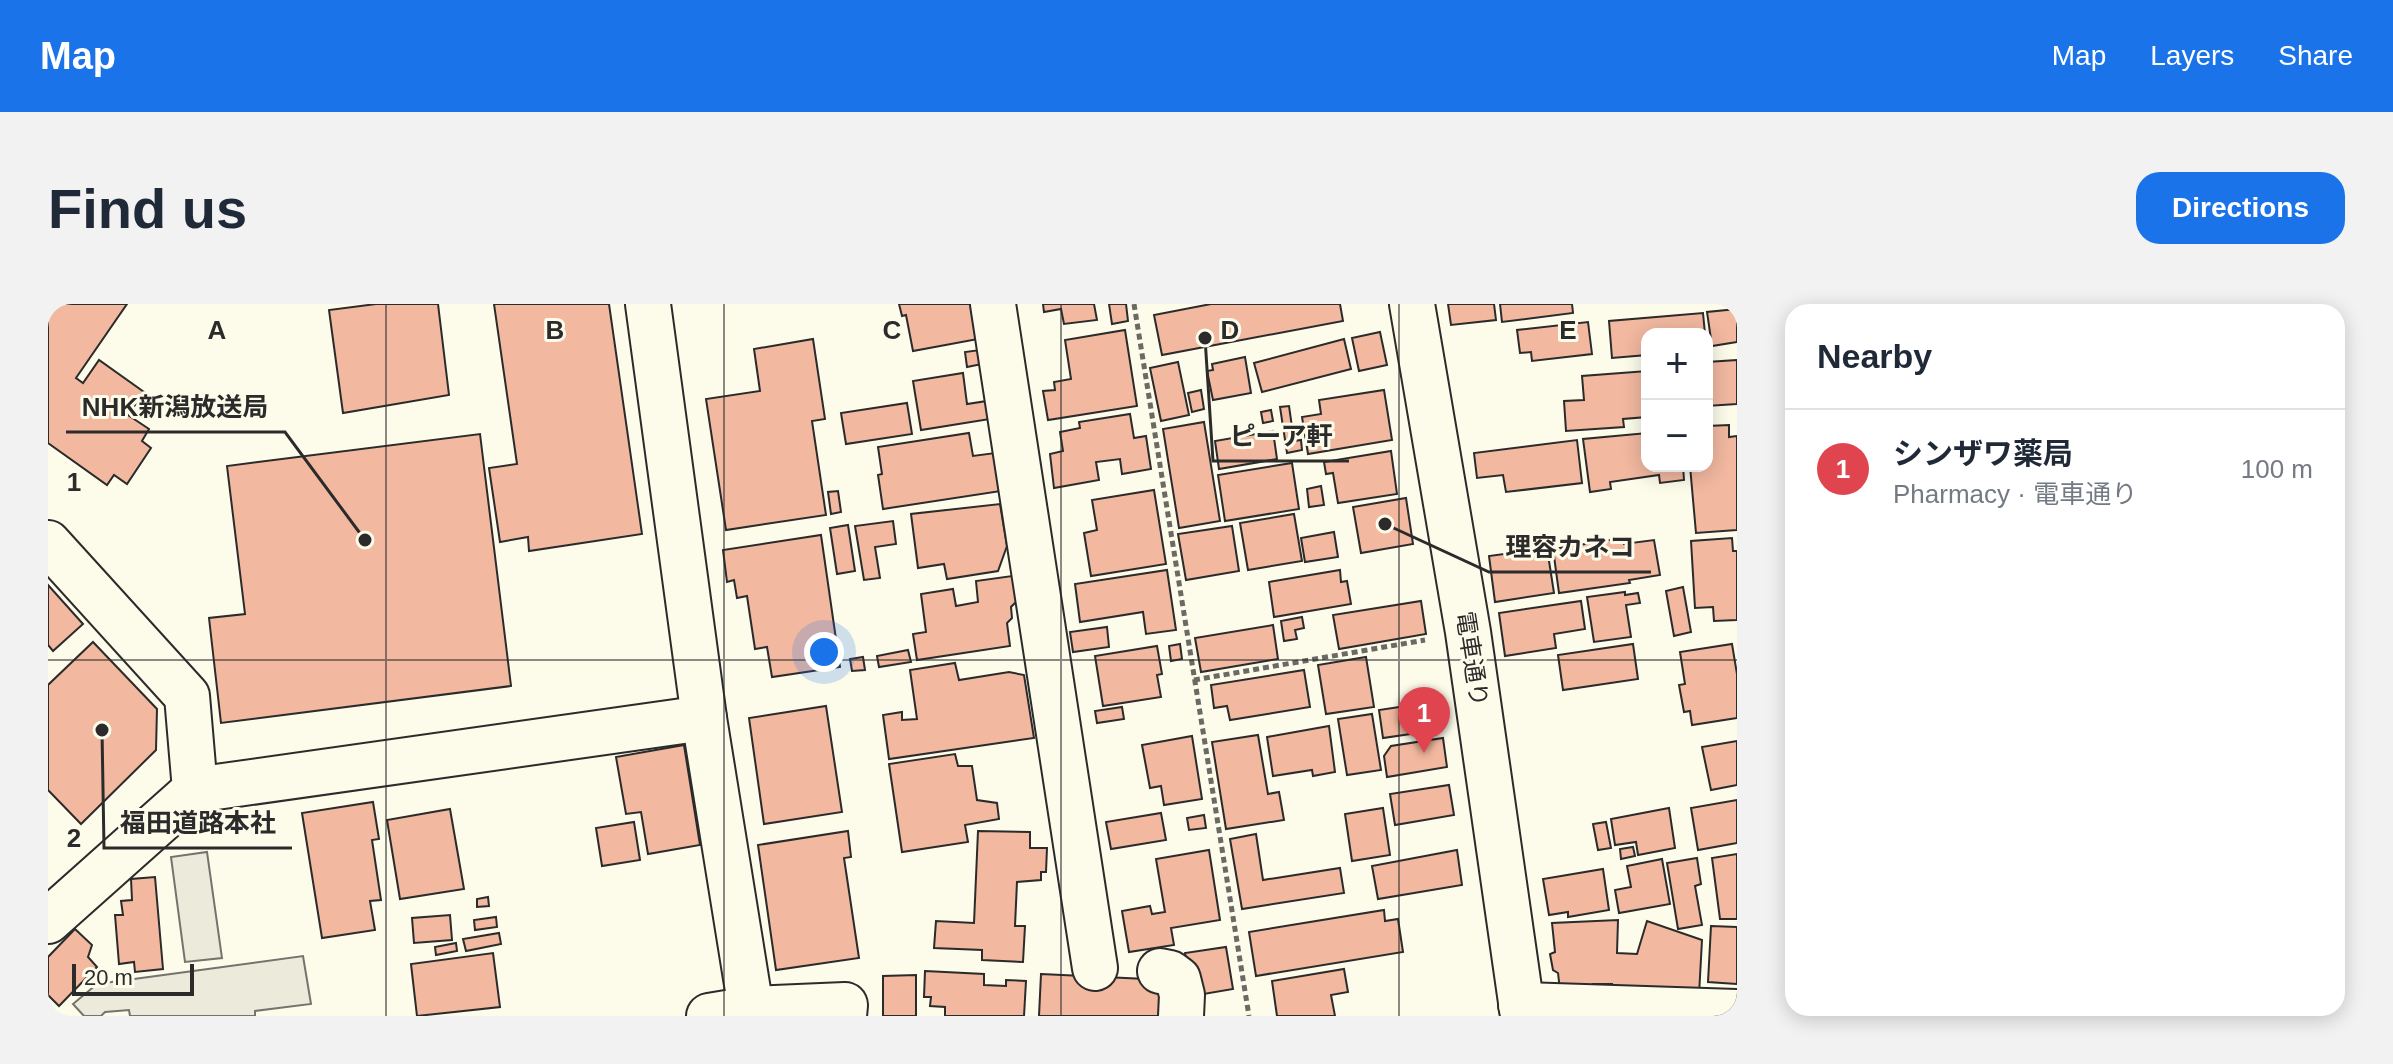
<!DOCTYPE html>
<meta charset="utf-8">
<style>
:root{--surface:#fff;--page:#f2f2f3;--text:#1f2937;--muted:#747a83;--line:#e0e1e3;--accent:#1a73e8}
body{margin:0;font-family:Arial,"Noto Sans JP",sans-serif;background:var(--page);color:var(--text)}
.controls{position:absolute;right:24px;top:24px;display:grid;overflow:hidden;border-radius:16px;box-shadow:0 4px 20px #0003}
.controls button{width:72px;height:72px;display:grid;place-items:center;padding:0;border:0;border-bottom:2px solid var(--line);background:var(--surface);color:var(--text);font:40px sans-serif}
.scale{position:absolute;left:24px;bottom:20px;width:122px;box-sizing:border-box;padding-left:8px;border:4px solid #2b2b2b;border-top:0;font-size:22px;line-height:28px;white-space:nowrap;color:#2b2b2b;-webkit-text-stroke:6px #fdfbea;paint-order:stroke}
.you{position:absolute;left:776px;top:348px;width:28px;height:28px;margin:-20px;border:6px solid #fff;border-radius:50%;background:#1a73e8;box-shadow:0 0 0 12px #1a73e833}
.badge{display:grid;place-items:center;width:52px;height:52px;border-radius:50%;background:var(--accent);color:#fff;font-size:26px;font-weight:700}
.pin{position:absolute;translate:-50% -66px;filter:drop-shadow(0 2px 4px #0008)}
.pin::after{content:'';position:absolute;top:42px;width:28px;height:24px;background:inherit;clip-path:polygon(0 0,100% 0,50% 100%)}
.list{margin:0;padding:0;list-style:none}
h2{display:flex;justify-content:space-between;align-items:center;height:104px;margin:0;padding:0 32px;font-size:34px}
h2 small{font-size:26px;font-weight:400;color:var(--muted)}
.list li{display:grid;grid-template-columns:52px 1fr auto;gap:24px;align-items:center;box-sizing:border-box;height:120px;padding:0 32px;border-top:2px solid var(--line)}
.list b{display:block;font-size:30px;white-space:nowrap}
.list p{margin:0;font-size:26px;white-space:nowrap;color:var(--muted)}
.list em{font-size:26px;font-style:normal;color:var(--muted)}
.map{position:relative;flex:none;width:1689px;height:712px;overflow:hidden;border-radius:24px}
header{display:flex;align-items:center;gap:48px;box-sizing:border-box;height:112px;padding:0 40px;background:var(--accent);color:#fff}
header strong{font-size:38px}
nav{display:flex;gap:44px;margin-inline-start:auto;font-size:28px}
.intro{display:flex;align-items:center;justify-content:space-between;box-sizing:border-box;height:192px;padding:0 48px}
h1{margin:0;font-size:56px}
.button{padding:20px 36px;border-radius:24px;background:var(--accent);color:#fff;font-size:28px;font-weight:700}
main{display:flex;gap:48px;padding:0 48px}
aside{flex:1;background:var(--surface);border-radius:24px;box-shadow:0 4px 20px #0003}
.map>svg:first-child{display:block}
</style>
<header>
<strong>Map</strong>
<nav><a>Map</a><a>Layers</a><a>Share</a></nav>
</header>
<div class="intro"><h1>Find us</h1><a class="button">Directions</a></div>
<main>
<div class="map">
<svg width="1689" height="712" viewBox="0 0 1689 712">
<rect width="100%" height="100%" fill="#fdfbea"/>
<!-- parking -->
<g fill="#eceadb" stroke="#74746e" stroke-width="2">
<polygon points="159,548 174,654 137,658 123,553"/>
<polygon points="255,652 263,700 207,707 207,712 82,712 81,706 57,708 53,712 36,712 25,700 49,680"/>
</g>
<!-- building -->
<g fill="#f2b8a0" stroke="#2b2b2b" stroke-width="2">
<polygon points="0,0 79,0 28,74 35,79 51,56 96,88 80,111 101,125 94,137 103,144 79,180 66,171 59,181 0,139"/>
<polygon points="328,0 390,0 401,91 295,109 281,6"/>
<polygon points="446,0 561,0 594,230 481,247 480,233 452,238 441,164 469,160"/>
<polygon points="851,0 924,0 930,35 865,47 858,11 854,12"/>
<polygon points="995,0 1046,0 1049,16 1016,20 1013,5 996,8"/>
<polygon points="1061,0 1078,0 1080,17 1064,20"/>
<polygon points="1163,0 1292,0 1295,17 1114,51 1106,11"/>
<polygon points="1400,0 1446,0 1448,16 1403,21"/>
<polygon points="1452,0 1524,0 1525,9 1454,18"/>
<polygon points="1689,5 1689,38 1664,42 1659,8"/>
<polygon points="1655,9 1657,30 1599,30 1599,51 1564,54 1561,17"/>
<polygon points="1540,18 1544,50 1484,57 1483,48 1472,49 1469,26"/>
<polygon points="1077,26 1089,102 1000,116 995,87 1007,86 1006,78 1023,75 1017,36"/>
<polygon points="1332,28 1339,61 1311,67 1304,34"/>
<polygon points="765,35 777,115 764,117 778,211 678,226 658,95 712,87 706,45"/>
<polygon points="1296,35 1303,65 1214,88 1206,59"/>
<polygon points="932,46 934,60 919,63 917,48"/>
<polygon points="1197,53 1203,89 1165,96 1159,67 1165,66 1164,60"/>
<polygon points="1689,56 1689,100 1659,102 1659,58"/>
<polygon points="1130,58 1141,111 1113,117 1102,64"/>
<polygon points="1599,67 1599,113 1575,115 1576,123 1518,127 1516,97 1536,96 1534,72"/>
<polygon points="915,69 919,100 939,97 942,115 873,126 865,77"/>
<polygon points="1153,86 1156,105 1144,108 1140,89"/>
<polygon points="1336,86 1344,136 1260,150 1254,113 1273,110 1271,96"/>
<polygon points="859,99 864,130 798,140 793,109"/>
<polygon points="1241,102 1246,137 1253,136 1254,146 1239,149 1232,103"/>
<polygon points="1223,106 1225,117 1215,119 1213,108"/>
<polygon points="1082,110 1086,134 1098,132 1103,165 1074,170 1072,155 1048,158 1051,176 1006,184 1002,150 1015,147 1012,128 1032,124 1031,118"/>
<polygon points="1156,118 1172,217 1131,224 1115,125"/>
<polygon points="1681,121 1681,133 1689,132 1689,226 1648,229 1642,162 1659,162 1659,122"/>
<polygon points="1225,127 1229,155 1171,165 1167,137"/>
<polygon points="921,129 925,152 947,149 953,187 835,205 830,171 834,170 830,143"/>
<polygon points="1599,129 1599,162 1635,162 1636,176 1612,179 1611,171 1562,178 1563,185 1542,188 1535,135"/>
<polygon points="432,130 463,382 173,419 161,314 197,310 179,162"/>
<polygon points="1529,136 1534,179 1458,188 1455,171 1429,174 1426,149"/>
<polygon points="1343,147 1349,190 1290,199 1285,169 1278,170 1276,158"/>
<polygon points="1244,159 1251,205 1177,217 1170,171"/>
<polygon points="1273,182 1276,201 1261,203 1259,185"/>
<polygon points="1106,186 1118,260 1043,272 1036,229 1049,226 1044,196"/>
<polygon points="790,187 793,208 783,210 780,188"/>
<polygon points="1358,194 1365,240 1313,249 1305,203"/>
<polygon points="952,200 959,242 950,267 899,275 896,260 870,264 863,210"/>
<polygon points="1246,210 1254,257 1200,266 1192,219"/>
<polygon points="845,217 848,240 827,243 832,274 816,276 807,222"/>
<polygon points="800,221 807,267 789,270 782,224"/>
<polygon points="1184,222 1191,267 1138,276 1130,230"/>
<polygon points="1286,228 1290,253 1257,258 1253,234"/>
<polygon points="773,231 792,363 724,373 719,343 707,345 699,292 689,294 686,276 679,278 675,246"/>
<polygon points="1575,234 1576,240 1606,236 1612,271 1581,276 1582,279 1511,289 1505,245"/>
<polygon points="1684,234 1685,247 1689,247 1689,316 1666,317 1665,303 1647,304 1643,237"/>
<polygon points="1499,244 1506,289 1447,298 1441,252"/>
<polygon points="1119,266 1128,326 1098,330 1095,308 1032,318 1027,280"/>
<polygon points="1292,266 1293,278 1299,277 1303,300 1226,313 1221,278"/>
<polygon points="964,272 969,297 963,303 964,314 959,319 962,342 869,356 865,330 878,328 873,290 905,285 908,302 930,298 928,277"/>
<polygon points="0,281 35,320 5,347 0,341"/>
<polygon points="1635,283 1643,328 1626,332 1618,287"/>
<polygon points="1577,288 1577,291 1590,289 1592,299 1578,301 1583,333 1546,338 1539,293"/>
<polygon points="1373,297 1378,330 1291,345 1285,311"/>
<polygon points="1533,297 1537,325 1506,330 1508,344 1457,352 1451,309"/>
<polygon points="1254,313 1256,324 1247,326 1249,335 1236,337 1233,317"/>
<polygon points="1225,321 1230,355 1153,368 1147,334"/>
<polygon points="1059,323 1061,343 1025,348 1022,328"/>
<polygon points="45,338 109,405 108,446 33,520 0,486 0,381"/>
<polygon points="1132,340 1134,355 1123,357 1121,342"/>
<polygon points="1585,340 1590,375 1515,386 1510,351"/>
<polygon points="1684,340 1689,370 1689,414 1644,421 1642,407 1636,408 1631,381 1637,380 1632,348"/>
<polygon points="1109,342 1114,370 1109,371 1113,393 1055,402 1047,352"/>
<polygon points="860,346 863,358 831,363 829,352"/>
<polygon points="815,353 817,366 804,367 802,355"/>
<polygon points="1318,353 1326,403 1278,410 1270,361"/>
<polygon points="907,359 911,376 961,368 976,371 986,434 841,455 835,411 854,408 854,416 869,415 862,366"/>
<polygon points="1256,366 1262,403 1182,416 1179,402 1166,404 1163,381"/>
<polygon points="1385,398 1390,426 1335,434 1331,406"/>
<polygon points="778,402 794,508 716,520 701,414"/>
<polygon points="1074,403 1076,415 1049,419 1047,407"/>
<polygon points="1324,410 1333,466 1299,471 1290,415"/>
<polygon points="1281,422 1287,468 1265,472 1264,466 1225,472 1219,433"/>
<polygon points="1210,431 1220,490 1231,488 1236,516 1178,525 1164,438"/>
<polygon points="1144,432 1154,495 1116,501 1113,482 1102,484 1094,441"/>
<polygon points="1395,434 1399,463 1339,473 1336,452 1343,442"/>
<polygon points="1689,437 1689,481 1663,486 1654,443"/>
<polygon points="636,441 652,541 600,550 593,508 578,510 568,453"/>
<polygon points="907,450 910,462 924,462 929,496 949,499 951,515 917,521 920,538 854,548 841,460"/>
<polygon points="1401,481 1406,511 1347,521 1342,490"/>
<polygon points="1689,496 1689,539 1650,546 1643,504"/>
<polygon points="325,498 331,535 324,536 333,596 322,597 327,626 274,634 254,509"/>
<polygon points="1335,504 1342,551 1304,557 1297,510"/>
<polygon points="1621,504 1627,544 1590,551 1588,538 1567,541 1563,515"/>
<polygon points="402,505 416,585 352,595 339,516"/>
<polygon points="1113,509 1118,536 1063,545 1058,518"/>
<polygon points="1156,511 1158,524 1141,526 1139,514"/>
<polygon points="586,518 592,556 554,562 548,524"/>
<polygon points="1558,518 1563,544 1550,546 1545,520"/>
<polygon points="800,527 803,553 796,554 811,654 728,666 710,541"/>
<polygon points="930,527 982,528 982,544 999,544 998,568 993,568 993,576 969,578 967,622 977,622 975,658 934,656 934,646 886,644 888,617 926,619"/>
<polygon points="1208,530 1215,576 1292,564 1296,589 1194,605 1182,535"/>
<polygon points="1585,543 1587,552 1573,555 1572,545"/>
<polygon points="1161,546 1172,616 1123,624 1126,641 1081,648 1074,607 1102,602 1104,610 1117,608 1108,555"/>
<polygon points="1409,546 1414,581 1330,595 1324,562"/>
<polygon points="1689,550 1689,615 1672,615 1664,554"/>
<polygon points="1649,554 1653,580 1647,582 1654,621 1630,625 1619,559"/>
<polygon points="1614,555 1622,600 1571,609 1567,586 1583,583 1579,562"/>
<polygon points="1555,565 1561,606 1520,613 1520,608 1501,611 1495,575"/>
<polygon points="107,573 115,665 87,668 86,658 71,660 67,611 75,611 73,597 84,596 83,575"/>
<polygon points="440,593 441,602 429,603 429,595"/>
<polygon points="1336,606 1337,617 1350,615 1355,648 1208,672 1201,628"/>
<polygon points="402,611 404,636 366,639 364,614"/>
<polygon points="448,613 449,623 427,626 426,616"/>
<polygon points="1570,616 1569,649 1589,650 1599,617 1654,636 1651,691 1564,689 1564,680 1545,680 1542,688 1512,686 1510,669 1505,666 1502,650 1507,648 1504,619"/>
<polygon points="1663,622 1689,623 1689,680 1660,678"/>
<polygon points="27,625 44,641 40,653 49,663 11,702 0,691 0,653"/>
<polygon points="451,629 453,640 418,647 415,635"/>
<polygon points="408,639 409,647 388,651 387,643"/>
<polygon points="1178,643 1185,685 1150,691 1141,678 1137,649"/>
<polygon points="445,649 452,703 369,712 363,660"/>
<polygon points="1296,665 1300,688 1283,691 1287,712 1229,712 1224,677"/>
<polygon points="877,667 936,670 936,681 958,682 958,676 978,677 976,712 897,712 897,703 882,702 883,693 876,693"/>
<polygon points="993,670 1119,676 1117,712 991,712"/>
<polygon points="868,671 868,712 835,712 835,672"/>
</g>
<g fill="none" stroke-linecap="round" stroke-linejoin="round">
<defs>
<g id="minor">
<polyline points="600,0 656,414 703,705 661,712"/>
<polyline points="945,0 1047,664"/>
<polyline points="0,239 139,392 147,486 0,617"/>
<polyline points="147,486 656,414"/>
<polyline points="1112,667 1122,669 1130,675 1134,691 1133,712"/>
<polyline points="1473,701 1689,708"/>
<polyline points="703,705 797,701 796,712"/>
</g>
<polyline id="major" points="1364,0 1420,328 1475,712"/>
</defs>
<!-- minor casing -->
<use href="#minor" stroke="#2b2b2b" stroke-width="48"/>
<!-- major casing -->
<use href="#major" stroke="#2b2b2b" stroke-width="48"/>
<!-- path -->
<g stroke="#6a6964" stroke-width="5" stroke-dasharray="6 4" stroke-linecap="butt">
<polyline points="1086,0 1201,712"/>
<polyline points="1146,376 1377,336"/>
</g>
<!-- minor -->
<use href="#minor" stroke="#fdfbea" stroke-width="44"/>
<!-- major -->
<use href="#major" stroke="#fdfbea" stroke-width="44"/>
</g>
<!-- grid -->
<path fill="none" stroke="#2b2b2b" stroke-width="2" stroke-opacity="0.55" d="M338,0V712M676,0V712M1013,0V712M1351,0V712M0,356H1689"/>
<g text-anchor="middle" stroke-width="6" stroke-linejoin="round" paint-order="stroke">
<!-- street labels -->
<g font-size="24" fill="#2b2b2b" stroke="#fdfbea">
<text transform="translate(1424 355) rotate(81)" y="8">電車通り</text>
</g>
</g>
<g font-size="26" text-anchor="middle" font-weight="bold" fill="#2b2b2b" stroke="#fdfbea" stroke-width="6" stroke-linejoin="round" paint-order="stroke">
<text x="169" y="35">A</text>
<text x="507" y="35">B</text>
<text x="844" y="35">C</text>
<text x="1182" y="35">D</text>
<text x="1520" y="35">E</text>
<text x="26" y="187">1</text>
<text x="26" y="543">2</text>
</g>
<!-- callouts -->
<path fill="none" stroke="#2b2b2b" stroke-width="3" d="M317 236L237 128H18M1157 34L1165 157H1301M1337 220L1441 268H1603M54 426L56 544H244"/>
<g fill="#2b2b2b" stroke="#fdfbea" stroke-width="3">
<circle cx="317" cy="236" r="8"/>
<circle cx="1157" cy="34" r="8"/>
<circle cx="1337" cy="220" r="8"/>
<circle cx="54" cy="426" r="8"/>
</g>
<g font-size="26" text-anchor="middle" font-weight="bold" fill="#2b2b2b" stroke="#fdfbea" stroke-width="6" stroke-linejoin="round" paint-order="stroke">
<text x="127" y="112">NHK新潟放送局</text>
<text x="1233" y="141">ピーア軒</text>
<text x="1522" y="252">理容カネコ</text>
<text x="150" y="528">福田道路本社</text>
</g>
</svg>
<div class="controls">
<button>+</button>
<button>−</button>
</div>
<div class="scale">20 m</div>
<div class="you"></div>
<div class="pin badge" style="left:1376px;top:449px;background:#e0444e">1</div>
</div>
<aside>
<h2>Nearby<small></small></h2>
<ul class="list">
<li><span class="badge" style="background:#e0444e">1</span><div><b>シンザワ薬局</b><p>Pharmacy · 電車通り</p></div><em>100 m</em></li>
</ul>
</aside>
</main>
